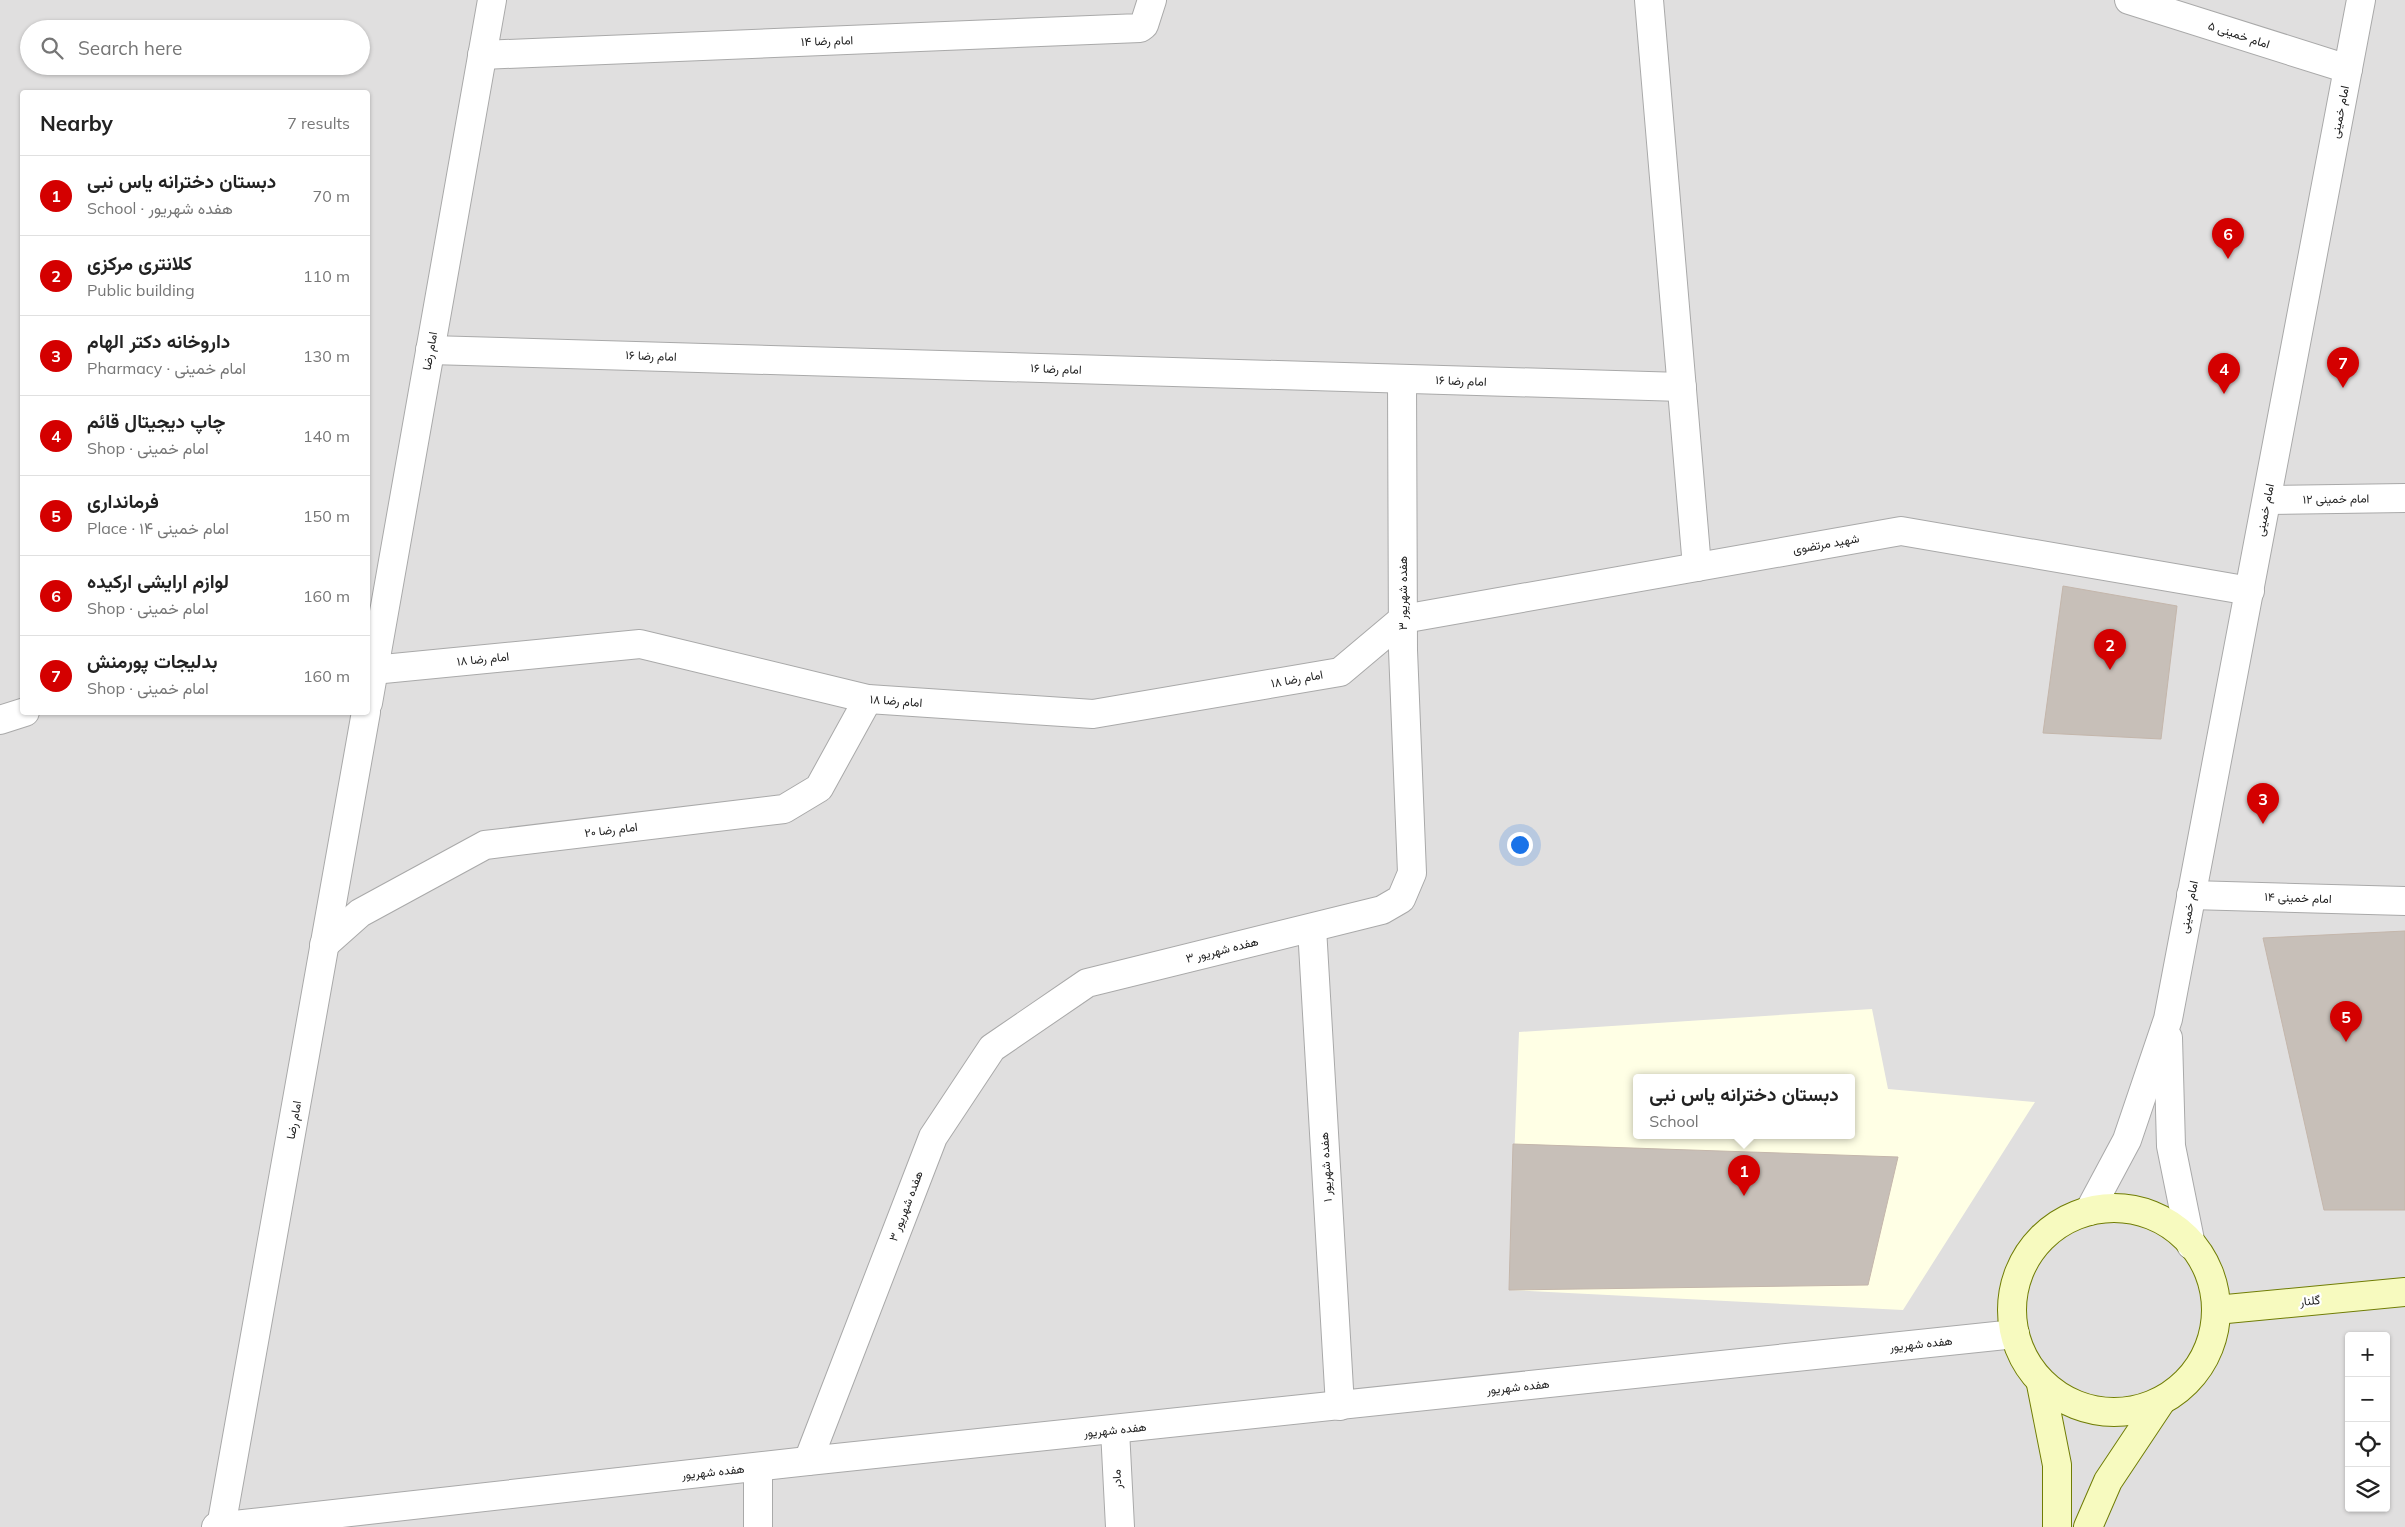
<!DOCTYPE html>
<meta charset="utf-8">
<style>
:root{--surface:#fff;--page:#f2f2f2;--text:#222;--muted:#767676;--line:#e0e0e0;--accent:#d40000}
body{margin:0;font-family:Mulish,Vazirmatn,sans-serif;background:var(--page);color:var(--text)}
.controls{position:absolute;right:15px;bottom:15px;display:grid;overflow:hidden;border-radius:5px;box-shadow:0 1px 4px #0004}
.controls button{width:45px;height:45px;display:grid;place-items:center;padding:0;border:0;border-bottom:1px solid var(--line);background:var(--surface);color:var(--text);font:25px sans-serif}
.you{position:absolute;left:1519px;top:844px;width:18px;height:18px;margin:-12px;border:4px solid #fff;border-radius:50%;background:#1a73e8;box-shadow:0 0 0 8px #1a73e833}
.badge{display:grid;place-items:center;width:32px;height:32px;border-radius:50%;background:var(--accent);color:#fff;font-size:16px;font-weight:700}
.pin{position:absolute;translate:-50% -41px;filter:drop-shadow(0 1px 2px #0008)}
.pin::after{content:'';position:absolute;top:26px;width:18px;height:15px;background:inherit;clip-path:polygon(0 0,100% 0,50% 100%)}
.popup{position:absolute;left:1633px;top:1074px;width:222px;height:65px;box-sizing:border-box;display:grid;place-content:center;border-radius:5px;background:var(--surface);filter:drop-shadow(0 1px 4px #0005);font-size:16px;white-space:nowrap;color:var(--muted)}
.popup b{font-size:19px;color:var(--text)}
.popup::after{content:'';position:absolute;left:50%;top:100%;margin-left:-10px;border:10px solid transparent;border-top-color:var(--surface)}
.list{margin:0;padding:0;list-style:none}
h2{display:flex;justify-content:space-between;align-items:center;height:65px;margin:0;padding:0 20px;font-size:21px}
h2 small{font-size:16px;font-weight:400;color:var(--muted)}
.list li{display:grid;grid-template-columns:32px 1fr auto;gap:15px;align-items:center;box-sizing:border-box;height:80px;padding:0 20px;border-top:1px solid var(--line)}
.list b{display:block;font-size:19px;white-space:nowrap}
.list p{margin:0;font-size:16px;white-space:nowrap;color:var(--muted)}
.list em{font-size:16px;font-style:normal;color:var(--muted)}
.icon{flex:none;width:28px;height:28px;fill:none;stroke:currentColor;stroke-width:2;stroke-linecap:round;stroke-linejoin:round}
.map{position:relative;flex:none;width:2405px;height:1527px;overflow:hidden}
.search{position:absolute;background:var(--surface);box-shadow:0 1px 4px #0004;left:20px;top:20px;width:350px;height:55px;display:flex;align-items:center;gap:12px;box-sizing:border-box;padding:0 18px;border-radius:28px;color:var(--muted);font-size:19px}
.panel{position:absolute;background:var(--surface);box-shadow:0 1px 4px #0004;left:20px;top:90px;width:350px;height:625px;border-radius:5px}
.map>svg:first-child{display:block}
</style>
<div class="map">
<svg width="2405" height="1527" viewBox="0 0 2405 1527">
<rect width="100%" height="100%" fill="#f2efe9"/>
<!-- residential -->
<path fill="#e0dfdf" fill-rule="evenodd" d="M0,0H2405V1527H0ZM29,29H361V66H29ZM22,92H368V712H22ZM1636,1077H1852V1135H1636ZM2349,1336H2386V1508H2349Z"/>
<!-- education -->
<path fill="#ffffe5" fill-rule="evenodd" d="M1872,1009L1888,1089L2035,1102L1903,1310L1509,1290L1519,1032ZM1636,1077H1852V1135H1636Z"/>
<!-- building -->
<g fill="#c7bfb8" stroke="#c4b6ab">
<polygon points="2063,586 2177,606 2161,739 2043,733"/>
<polygon points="2405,931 2405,1210 2324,1210 2263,938"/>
<polygon points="1513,1144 1898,1157 1868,1285 1509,1290"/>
</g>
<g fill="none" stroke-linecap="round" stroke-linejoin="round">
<defs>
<g id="minor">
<polyline points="1649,0 1697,567"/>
<polyline points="2129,0 2348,69"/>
<polyline points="482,55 1140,28 1144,25 1152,0"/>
<polyline points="430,350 1682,387"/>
<polyline points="2267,500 2405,498"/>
<polyline points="373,670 640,644 868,699 1093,714 1340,672 1403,619 1901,531 2250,591"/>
<polyline points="0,720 25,712"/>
<polyline points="2191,895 2405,901"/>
<polyline points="1312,928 1340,1406"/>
<polyline points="324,945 360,913 485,845 784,809 819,788 868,699"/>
<polyline points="1115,1430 1120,1527"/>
<polyline points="808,1461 933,1137 992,1048 1087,983 1382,910 1401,899 1412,873 1403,650 1402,379"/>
<polyline points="758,1467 758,1527"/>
</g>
<g id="tertiary">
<polyline points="368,703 492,0"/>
<polyline points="2168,1038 2171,1146 2191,1245"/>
<polyline points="2089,1211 2127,1140 2168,1019 2361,0"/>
<polyline points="216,1527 808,1461 2015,1334"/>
<polyline points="221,1527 366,712"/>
</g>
<g id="secondary">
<circle cx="2114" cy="1310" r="102"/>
<polyline points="2216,1310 2405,1292"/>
<polyline points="2041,1384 2057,1465 2057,1527"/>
<polyline points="2088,1527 2108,1481 2160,1403"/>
</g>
</defs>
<!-- minor casing -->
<use href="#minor" stroke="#a9a9a9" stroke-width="30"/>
<!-- tertiary casing -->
<use href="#tertiary" stroke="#a9a9a9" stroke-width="30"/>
<!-- secondary casing -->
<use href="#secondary" stroke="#707d05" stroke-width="30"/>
<!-- minor -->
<use href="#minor" stroke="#fff" stroke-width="28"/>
<!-- tertiary -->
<use href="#tertiary" stroke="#fff" stroke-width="28"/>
<!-- secondary -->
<use href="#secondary" stroke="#f7fabf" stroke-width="28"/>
</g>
<g text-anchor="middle" stroke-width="4.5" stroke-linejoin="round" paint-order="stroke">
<!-- street labels -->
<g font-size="12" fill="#222" stroke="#fff">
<text transform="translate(2239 35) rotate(18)" y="4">امام خمینی ۵</text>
<text transform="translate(827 41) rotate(-2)" y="4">امام رضا ۱۴</text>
<text transform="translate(2340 112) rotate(-79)" y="4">امام خمینی</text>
<text transform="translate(430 351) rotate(-80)" y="4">امام رضا</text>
<text transform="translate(651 356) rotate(2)" y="4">امام رضا ۱۶</text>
<text transform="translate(1056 369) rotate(2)" y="4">امام رضا ۱۶</text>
<text transform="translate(1461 381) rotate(2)" y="4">امام رضا ۱۶</text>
<text transform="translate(2336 499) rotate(-1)" y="4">امام خمینی ۱۲</text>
<text transform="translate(2265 510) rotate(-79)" y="4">امام خمینی</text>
<text transform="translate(1826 544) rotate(-10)" y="4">شهید مرتضوی</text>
<text transform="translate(1403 593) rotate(-90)" y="4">هفده شهریور ۳</text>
<text transform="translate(483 659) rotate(-6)" y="4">امام رضا ۱۸</text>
<text transform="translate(1297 679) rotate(-10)" y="4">امام رضا ۱۸</text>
<text transform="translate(896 701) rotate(4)" y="4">امام رضا ۱۸</text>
<text transform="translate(611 830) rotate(-7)" y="4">امام رضا ۲۰</text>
<text transform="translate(2298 898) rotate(2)" y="4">امام خمینی ۱۴</text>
<text transform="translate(2189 907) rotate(-79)" y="4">امام خمینی</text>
<text transform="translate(1222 950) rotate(-14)" y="4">هفده شهریور ۳</text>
<text transform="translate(294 1120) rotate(-80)" y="4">امام رضا</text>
<text transform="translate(1326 1167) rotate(-93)" y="4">هفده شهریور ۱</text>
<text transform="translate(906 1206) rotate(-69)" y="4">هفده شهریور ۳</text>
<text transform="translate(2310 1301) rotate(-6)" y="4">گلنار</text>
<text transform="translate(1921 1344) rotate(-6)" y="4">هفده شهریور</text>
<text transform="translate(1518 1387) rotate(-6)" y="4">هفده شهریور</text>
<text transform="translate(1115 1430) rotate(-6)" y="4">هفده شهریور</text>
<text transform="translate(713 1472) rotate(-6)" y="4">هفده شهریور</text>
<text transform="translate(1117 1479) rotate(-93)" y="4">مادر</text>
</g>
</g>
</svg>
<div class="controls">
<button>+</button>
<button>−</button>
<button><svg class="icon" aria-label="locate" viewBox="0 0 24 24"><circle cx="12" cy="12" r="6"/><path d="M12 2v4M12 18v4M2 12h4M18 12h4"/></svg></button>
<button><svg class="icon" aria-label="layers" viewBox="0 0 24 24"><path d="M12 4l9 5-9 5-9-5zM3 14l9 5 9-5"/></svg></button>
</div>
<div class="you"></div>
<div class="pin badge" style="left:1744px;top:1196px">1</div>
<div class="popup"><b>دبستان دخترانه یاس نبی</b>School</div>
<div class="pin badge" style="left:2110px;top:670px">2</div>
<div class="pin badge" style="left:2263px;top:824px">3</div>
<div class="pin badge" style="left:2224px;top:394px">4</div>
<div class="pin badge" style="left:2346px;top:1042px">5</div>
<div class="pin badge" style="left:2228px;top:259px">6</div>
<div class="pin badge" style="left:2343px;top:388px">7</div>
<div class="search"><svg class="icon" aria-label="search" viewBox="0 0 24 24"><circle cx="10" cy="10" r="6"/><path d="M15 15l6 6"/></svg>Search here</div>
<section class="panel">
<h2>Nearby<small>7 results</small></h2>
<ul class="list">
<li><span class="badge">1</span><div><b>دبستان دخترانه یاس نبی</b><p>School · هفده شهریور</p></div><em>70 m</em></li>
<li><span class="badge">2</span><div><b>کلانتری مرکزی</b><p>Public building</p></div><em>110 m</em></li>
<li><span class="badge">3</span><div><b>داروخانه دکتر الهام</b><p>Pharmacy · امام خمینی</p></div><em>130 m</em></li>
<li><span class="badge">4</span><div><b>چاپ دیجیتال قائم</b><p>Shop · امام خمینی</p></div><em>140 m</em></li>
<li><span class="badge">5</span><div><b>فرمانداری</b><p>Place · امام خمینی ۱۴</p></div><em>150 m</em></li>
<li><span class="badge">6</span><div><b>لوازم ارایشی ارکیده</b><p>Shop · امام خمینی</p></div><em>160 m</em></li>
<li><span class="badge">7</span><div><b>بدلیجات پورمنش</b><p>Shop · امام خمینی</p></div><em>160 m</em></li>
</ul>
</section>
</div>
